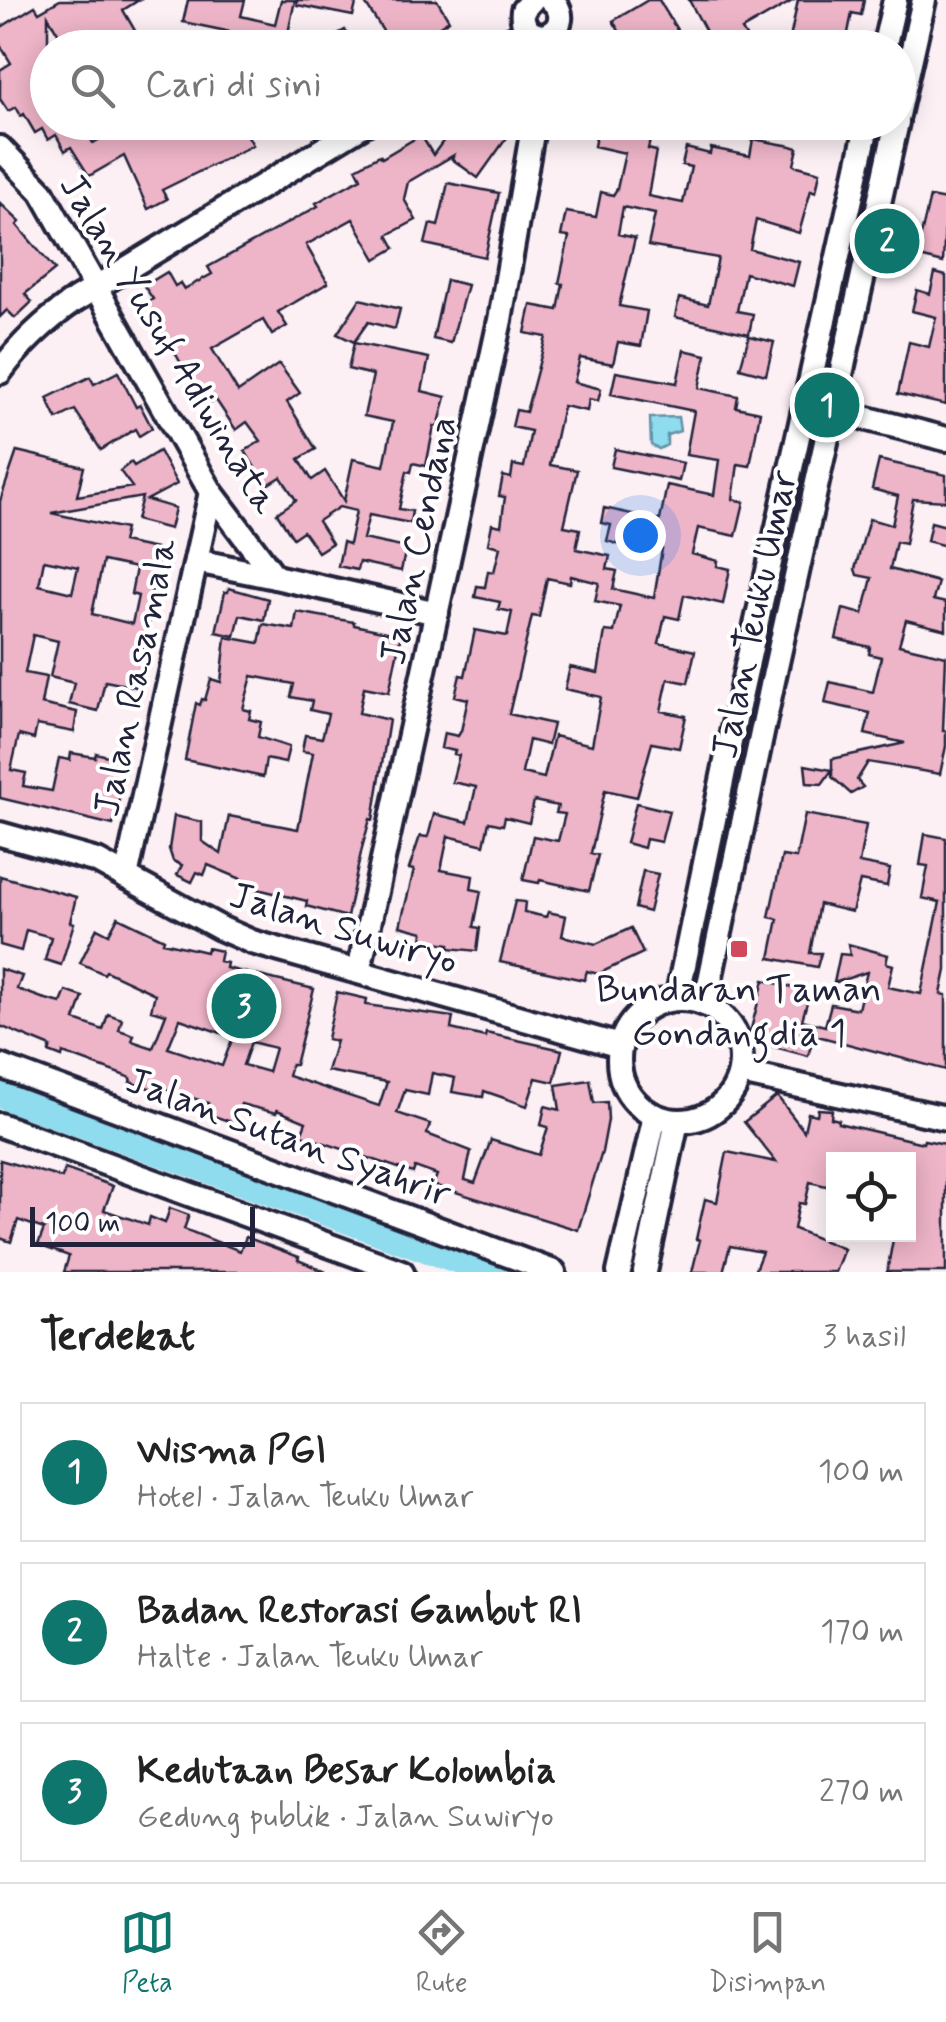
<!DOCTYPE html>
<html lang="id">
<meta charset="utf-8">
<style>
:root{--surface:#fff;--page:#f2f2f2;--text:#222;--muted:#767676;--line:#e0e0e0;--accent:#0f766e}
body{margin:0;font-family:Mynerve,sans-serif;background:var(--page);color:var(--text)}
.controls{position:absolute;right:30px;bottom:30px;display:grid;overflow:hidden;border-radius:0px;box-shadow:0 5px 25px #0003}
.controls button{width:90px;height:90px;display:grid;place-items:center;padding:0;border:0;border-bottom:2px solid var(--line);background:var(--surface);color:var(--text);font:50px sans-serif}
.scale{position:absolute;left:30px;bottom:25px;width:225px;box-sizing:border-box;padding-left:10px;border:5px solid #22223b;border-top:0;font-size:28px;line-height:35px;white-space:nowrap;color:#22223b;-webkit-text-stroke:8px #fff;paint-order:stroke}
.you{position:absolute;left:640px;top:535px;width:35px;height:35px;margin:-25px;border:8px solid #fff;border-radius:50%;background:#1a73e8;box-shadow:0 0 0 15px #1a73e833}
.badge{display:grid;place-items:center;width:65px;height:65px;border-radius:50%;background:var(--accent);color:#fff;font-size:32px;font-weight:700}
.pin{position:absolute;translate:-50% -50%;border:5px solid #fff;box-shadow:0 2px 10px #0006}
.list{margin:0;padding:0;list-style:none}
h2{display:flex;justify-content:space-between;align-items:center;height:130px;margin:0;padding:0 40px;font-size:42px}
h2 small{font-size:32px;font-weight:400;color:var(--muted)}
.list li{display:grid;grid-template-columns:65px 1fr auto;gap:30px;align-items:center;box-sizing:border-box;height:140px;margin:0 20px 20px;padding:0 20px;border:2px solid var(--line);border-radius:0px}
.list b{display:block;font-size:38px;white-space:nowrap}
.list p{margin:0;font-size:32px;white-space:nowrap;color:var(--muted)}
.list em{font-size:32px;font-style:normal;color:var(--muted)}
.icon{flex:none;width:55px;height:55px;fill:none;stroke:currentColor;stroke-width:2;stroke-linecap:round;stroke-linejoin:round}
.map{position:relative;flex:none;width:946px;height:1272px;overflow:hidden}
.search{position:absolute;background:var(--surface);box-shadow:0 5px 25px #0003;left:30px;right:30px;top:30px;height:110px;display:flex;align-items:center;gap:25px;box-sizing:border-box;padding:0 35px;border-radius:55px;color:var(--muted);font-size:38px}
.sheet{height:610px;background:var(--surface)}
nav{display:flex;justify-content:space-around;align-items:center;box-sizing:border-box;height:140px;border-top:2px solid var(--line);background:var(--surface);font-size:28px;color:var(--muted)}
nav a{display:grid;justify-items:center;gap:5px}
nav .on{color:var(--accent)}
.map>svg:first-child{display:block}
</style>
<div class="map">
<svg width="946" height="1272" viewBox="0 0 946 1272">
<rect width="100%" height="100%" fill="#fcf0f4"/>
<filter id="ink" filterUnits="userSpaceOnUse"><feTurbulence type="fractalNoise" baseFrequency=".01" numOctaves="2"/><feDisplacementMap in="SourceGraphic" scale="20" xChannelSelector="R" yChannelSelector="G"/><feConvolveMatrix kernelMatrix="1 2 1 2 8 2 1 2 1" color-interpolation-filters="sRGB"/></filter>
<g filter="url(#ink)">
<!-- water -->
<polygon fill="#8fdcee" stroke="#6392a6" stroke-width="2.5" points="678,417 680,431 667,435 667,445 659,449 651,445 650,418"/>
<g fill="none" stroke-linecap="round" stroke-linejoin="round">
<!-- river -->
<polyline stroke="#8fdcee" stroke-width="28" points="0,1094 492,1272"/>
</g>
<!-- building -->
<g fill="#eeb5c8" stroke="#22223b" stroke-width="2.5" fill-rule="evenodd">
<polygon points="60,0 139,0 123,10 145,48 67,48 48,16 48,122 82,122 93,143 130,122 136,127 146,122 240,122 253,145 162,190 167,199 148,209 124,156 89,176 71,147 65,151 56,135 48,140 42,129 35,133 24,114 21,116 16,107 8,111 0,99 0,70 11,63 0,45 0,28 35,6 39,12"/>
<polygon points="188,0 245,0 241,16 275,24 281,0 295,0 285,48 211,48 231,32 183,22"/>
<polygon points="297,0 357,0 353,16 297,5"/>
<polygon points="363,0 437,0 449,20 405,48 394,48"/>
<polygon points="648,0 659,0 688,48 655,48 646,33 627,44 613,21"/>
<polygon points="689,0 794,0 742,30 753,48 715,48"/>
<polygon points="798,0 864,0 861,15 852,13 845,48 790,39"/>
<polygon points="345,30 354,48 312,48"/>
<polygon points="457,122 518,122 478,178 452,159 454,155 408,182 404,199 416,220 388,235 395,248 376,259 353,219 306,245 328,283 278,312 287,326 272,335 263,320 212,349 238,392 279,364 300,393 287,402 316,449 299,459 312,480 325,471 344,501 353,459 384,466 393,422 364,416 373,375 348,369 354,343 429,358 422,391 446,397 438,427 434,426 426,466 413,463 411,472 407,471 399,509 412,511 410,523 369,515 363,539 406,548 401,571 359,562 357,570 338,566 343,542 349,544 356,511 339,507 318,521 332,543 318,552 303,531 293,538 277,513 296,500 281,477 266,486 245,451 261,441 247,422 236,430 216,400 211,403 201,387 196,390 147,303 153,299 144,286 167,272 175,286 180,283 184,289 212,274 208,267 318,206 316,203 361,178 356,168 380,155 382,158 421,135 433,155"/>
<path d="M597,131L650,140L648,149L656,151L648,196L683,203L691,167L682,165L686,148L710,154L711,148L750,156L753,139L791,146L798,148L794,165L820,172L816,192L811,190L799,233L756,220L750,249L799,262L793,286L745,273L737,311L753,314L749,334L675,317L679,298L708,305L718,258L648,246L655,214L623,207L618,234L635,238L619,306L647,311L641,346L618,342L613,364L580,358L574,382L601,389L598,401L589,399L587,411L563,406L550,465L577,470L564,526L580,529L576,549L610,556L607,569L617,571L613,589L654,598L662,549L625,541L624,546L607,541L611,525L601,523L604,508L660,520L667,485L714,495L719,460L686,455L694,411L611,394L616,372L677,383L684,350L706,355L699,388L738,396L736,407L760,412L750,466L738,464L733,499L744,502L736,536L698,528L692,554L718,561L717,566L730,569L723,604L684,595L679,619L665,616L659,643L695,651L688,683L668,679L661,711L686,716L679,748L652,743L637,797L605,790L591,853L598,855L589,891L540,880L539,883L523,880L533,836L558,841L565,814L556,813L558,806L534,801L529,823L505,817L503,825L489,822L484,845L448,836L441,870L473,876L471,889L481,891L474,927L480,928L477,951L449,948L450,944L422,940L423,932L400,926L414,870L409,869L420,836L428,837L434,814L468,822L476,787L452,782L459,755L454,754L455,751L441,748L444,733L458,736L461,731L468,699L455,696L460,675L465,676L475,630L507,636L512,612L498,609L500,602L475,597L477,586L485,587L488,571L494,572L500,547L488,544L492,524L501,526L505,497L499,496L503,476L511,478L513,465L524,467L531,431L512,427L516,410L526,412L546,337L525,333L531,305L558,310L563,284L559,283L569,237L561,236L566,212L596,217L601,192L613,195L617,189L625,153L594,146ZM571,576L599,583L595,601L620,606L614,632L605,631L598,673L570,667L565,689L601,697L592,745L554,736L544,778L522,773L529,740L548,745L553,724L509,714L532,616L539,617L547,578L570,583Z"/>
<polygon points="448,183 499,193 485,257 425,244 430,224 438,226"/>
<polygon points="930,197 946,200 943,263 916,256"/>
<polygon points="0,203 20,222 17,225 55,270 25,294 32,302 15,318 7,310 0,317"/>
<polygon points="935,273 946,276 946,405 898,394 909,342 929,347 936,317 912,311 917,290 930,294"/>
<polygon points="446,280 467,285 451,343 433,339"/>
<polygon points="360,299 400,309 395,329 368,322 354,342 337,334"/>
<polygon points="749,336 774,342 766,375 740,368"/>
<polygon points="118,372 136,407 140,405 152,428 139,436 135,429 101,450 75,410 57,419 47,398 90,377 94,384"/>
<polygon points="615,449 683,463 679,481 611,467"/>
<path d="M17,451L84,467L77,496L132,487L120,471L131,462L134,466L159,451L177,484L147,500L175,508L170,529L136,520L142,497L51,513L125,529L122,542L161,550L147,612L151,613L142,651L148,652L141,688L105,681L98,711L69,704L74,683L50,677L58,641L33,635L25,673L46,677L41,704L77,712L74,732L37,725L34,739L19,735L11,770L26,773L23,786L52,791L59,758L70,760L71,753L95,757L96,753L123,760L119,777L124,778L113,825L0,798V501ZM44,560L78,567L72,593L39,585ZM103,561L136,568L131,594L138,596L132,624L92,614Z"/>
<polygon points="879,460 946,475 946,501 913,499 905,544 896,542 890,569 938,582 933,600 946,603 946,630 906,620 899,645 946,656 943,731 946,731 946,746 940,774 868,762 857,780 863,787 851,794 832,777 832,759 905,743 865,734 870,713 825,703 830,682 873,692 881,657 869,654 870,647 836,639 843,609 863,614 872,578 857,575 855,569 869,519 892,525 898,496 872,489"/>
<polygon points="931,522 946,526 946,546 927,541"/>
<polygon points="229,588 268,599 264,620 240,615 235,636 216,632 225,592 228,592"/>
<polygon points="297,612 354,622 354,625 401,635 389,692 364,687 359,713 389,720 373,820 370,819 362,848 347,917 306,906 307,901 245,886 246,881 208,865 204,875 197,872 192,882 177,875 182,865 173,861 169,849 174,816 202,822 202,841 221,854 229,816 298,829 313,753 302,751 305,735 322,738 328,714 310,710 312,701 291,697 294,684 252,676 243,709 251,711 249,719 261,722 258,737 289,747 285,763 266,759 263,777 185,760 196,703 200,705 202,699 205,700 211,679 221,682 226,637 259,643 263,624 294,629"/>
<polygon points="805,765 832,770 822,784 807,783"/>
<polygon points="636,803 669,811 661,842 646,839 644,848 626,843"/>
<polygon points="805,814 866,825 859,863 890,869 887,886 860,881 852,912 819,904 810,953 821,953 817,967 770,958 778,919 769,917 782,856 796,858"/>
<polygon points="925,834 946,838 946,970 941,994 946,995 946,1070 814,1035 808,1056 748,1040 764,980 810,992 802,1020 825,1026 831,1004 858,1009 867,972 834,983 840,954 850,955 848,944 888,955 886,963 893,965 888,987 921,994 940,902 922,898 928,866 920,865"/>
<polygon points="643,871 658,874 649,912 635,908"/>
<polygon points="0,876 76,897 70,922 74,923 61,965 45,960 51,937 26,930 21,951 0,945"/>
<polygon points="515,901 525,902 524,912 546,917 548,912 566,916 562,936 596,944 631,928 643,953 598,974 587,971 584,980 500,962"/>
<path d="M118,917L164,939L163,942L206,952L207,948L221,951L219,961L227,963L226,968L314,989L295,1065H291L288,1076L379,1106L387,1082L327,1071L336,1041L327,1039L337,992L367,999L366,1005L453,1017L451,1029L485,1037L486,1033L562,1050L554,1082L536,1078L527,1106L484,1091L483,1097L452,1092L455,1078L432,1073L428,1095L405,1090L397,1113L430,1124L427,1134L471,1151L465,1180L475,1183L491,1140L539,1155L548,1127L541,1125L545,1106L560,1110L556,1085L590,1080L594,1103L607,1102L608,1120L602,1152L578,1230L433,1185L437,1175L415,1167L413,1173L301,1135L306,1122L277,1110L276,1113L241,1104L234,1123L205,1113L208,1103L154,1085L152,1089L130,1082L131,1078L63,1053L62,1057L49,1052L51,1047L0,1026V969L22,976L17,989L42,998L61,1003L66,991L83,997L75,1020L103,1030L108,1014L122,1019L119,1030L134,1035L132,1041L153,1048L166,1014L151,1010L155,994L106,971L104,974L80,963L97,928L109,934ZM180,1019L233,1037L222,1066L168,1048ZM251,1042L275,1048L268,1072L243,1065Z"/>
<polygon points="777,1096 804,1131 808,1113 817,1115 818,1109 832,1110 831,1118 839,1120 838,1123 923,1143 924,1140 946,1144 946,1272 887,1272 894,1234 908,1234 908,1160 834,1160 834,1188 810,1182 805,1204 799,1203 794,1229 844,1249 835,1272 754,1272 762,1252 730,1246 723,1272 692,1272 700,1240 696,1239 705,1199 717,1202 727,1152 776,1162 744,1122"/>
<polygon points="0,1160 62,1178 65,1169 113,1186 104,1210 148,1225 150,1217 165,1223 170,1208 189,1215 184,1229 240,1251 246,1237 299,1257 298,1260 326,1272 64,1272 69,1256 38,1245 44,1229 18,1220 11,1242 0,1238"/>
</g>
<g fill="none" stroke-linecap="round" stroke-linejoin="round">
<defs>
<g id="minor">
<path d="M532,0L523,10C521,24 527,34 542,36C561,32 567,13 551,0"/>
<polyline points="492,48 529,31"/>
<polyline points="884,48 895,0"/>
<polyline points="898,115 924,0"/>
<polyline points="0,148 42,192 211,492 275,577 437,613"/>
<path d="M0,372C21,343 45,321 75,300L368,122"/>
<polyline points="833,410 946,439"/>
<polyline points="196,561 275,577"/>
<polyline points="0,834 97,861 220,928 252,942 620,1046"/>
<polyline points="126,877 211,492"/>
<polyline points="359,970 500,320 534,122"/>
<circle cx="680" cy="1060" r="61"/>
<polyline points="677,999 730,742 868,122"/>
<polyline points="705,1004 773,681 897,122"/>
<polyline points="0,1066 554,1272"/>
<polyline points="741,1073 946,1118"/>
<polyline points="0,1125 402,1272"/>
<polyline points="619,1272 655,1116"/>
<polyline points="645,1272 677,1121"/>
</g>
</defs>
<!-- minor casing -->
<use href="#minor" stroke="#22223b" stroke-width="30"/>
<!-- minor -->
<use href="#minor" stroke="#fff" stroke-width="22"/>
</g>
</g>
<!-- markers -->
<rect fill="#d1495b" stroke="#fff" stroke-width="4" x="729" y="939" width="20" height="20" rx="5"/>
<g text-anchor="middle" stroke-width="8" stroke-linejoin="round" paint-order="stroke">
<!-- street labels -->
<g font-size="38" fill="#22223b" stroke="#fff">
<text transform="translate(170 343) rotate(59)" y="13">Jalan Yusuf Adiwinata</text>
<text transform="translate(417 540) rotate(-78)" y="13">Jalan Cendana</text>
<text transform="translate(753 614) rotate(-78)" y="13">Jalan Teuku Umar</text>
<text transform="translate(134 677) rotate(-78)" y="13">Jalan Rasamala</text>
<text transform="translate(344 927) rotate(17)" y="13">Jalan Suwiryo</text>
<text transform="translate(289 1136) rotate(20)" y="13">Jalan Sutan Syahrir</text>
</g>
<!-- poi labels -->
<g font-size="38" fill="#22223b" stroke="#fff">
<text x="739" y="1001">Bundaran Taman<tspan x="739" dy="44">Gondangdia 1</tspan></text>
</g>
</g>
</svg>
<div class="controls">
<button><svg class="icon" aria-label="locate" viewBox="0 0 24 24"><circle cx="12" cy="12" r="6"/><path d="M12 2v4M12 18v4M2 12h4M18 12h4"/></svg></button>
</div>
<div class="scale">100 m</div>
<div class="you"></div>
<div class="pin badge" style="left:827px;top:405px">1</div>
<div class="pin badge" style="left:887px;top:241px">2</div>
<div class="pin badge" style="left:244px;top:1006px">3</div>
<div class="search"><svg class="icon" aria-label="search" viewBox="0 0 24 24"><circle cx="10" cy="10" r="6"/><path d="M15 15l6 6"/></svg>Cari di sini</div>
</div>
<section class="sheet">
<h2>Terdekat<small>3 hasil</small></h2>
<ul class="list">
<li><span class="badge">1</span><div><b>Wisma PGI</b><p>Hotel · Jalan Teuku Umar</p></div><em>100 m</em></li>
<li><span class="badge">2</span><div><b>Badan Restorasi Gambut RI</b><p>Halte · Jalan Teuku Umar</p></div><em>170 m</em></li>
<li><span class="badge">3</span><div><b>Kedutaan Besar Kolombia</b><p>Gedung publik · Jalan Suwiryo</p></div><em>270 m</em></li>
</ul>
</section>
<nav>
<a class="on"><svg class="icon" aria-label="map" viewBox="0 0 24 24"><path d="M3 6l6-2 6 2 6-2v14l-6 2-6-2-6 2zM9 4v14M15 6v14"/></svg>Peta</a>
<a><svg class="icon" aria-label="directions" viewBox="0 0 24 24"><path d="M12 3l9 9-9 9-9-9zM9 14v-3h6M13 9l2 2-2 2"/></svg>Rute</a>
<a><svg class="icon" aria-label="saved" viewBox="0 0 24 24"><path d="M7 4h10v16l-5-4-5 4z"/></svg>Disimpan</a>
</nav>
